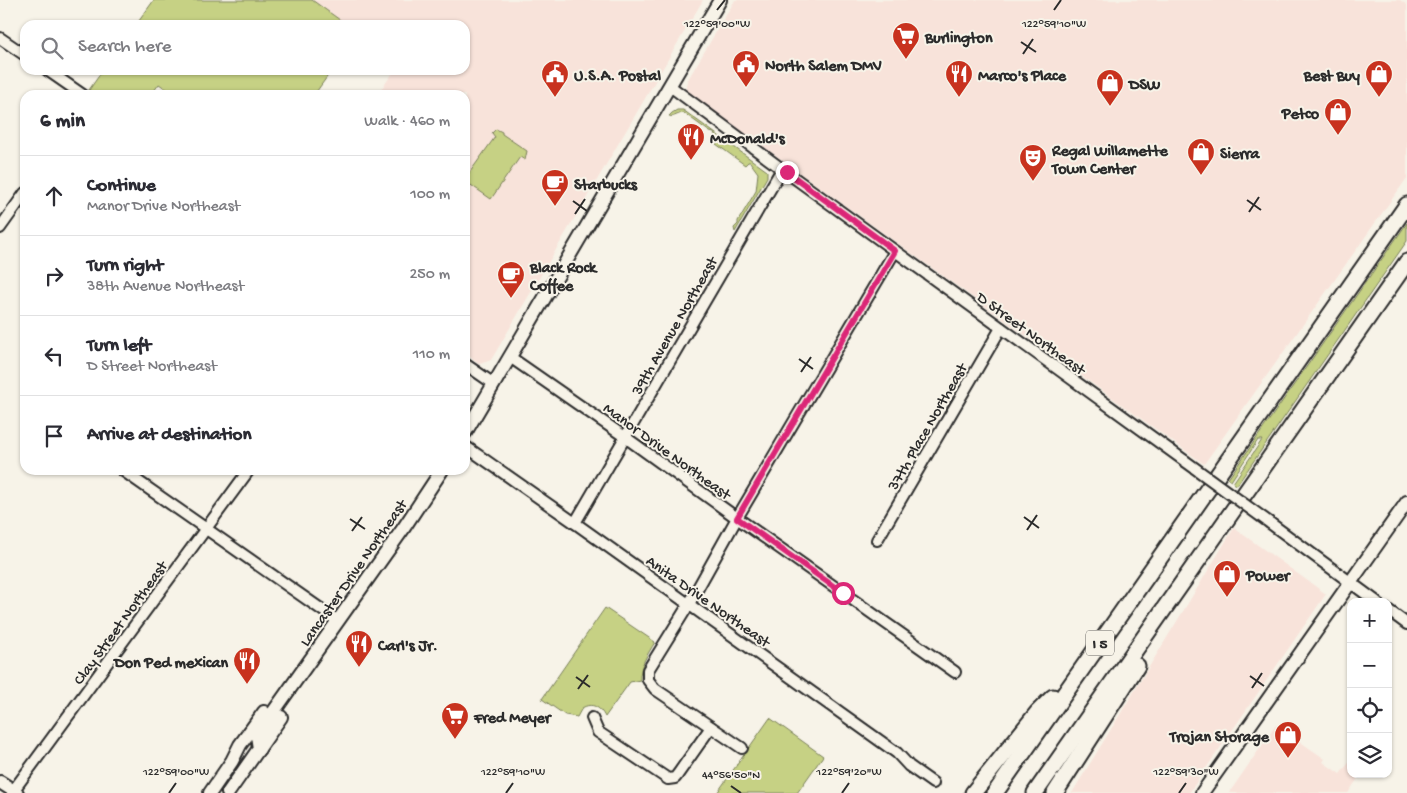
<!DOCTYPE html>
<meta charset="utf-8">
<style>
:root{--surface:#fff;--page:#f7f7f7;--text:#2b2b33;--muted:#7c7c81;--line:#e1e1e2}
body{margin:0;font-family:"Gochi Hand",sans-serif;background:var(--page);color:var(--text)}
.controls{position:absolute;right:15px;bottom:15px;display:grid;overflow:hidden;border-radius:10px;box-shadow:0 1px 4px #0004}
.controls button{width:45px;height:45px;display:grid;place-items:center;padding:0;border:0;border-bottom:1px solid var(--line);background:var(--surface);color:var(--text);font:25px sans-serif}
.stop{position:absolute;width:15px;height:15px;margin:-11px;border:4px solid #db2777;border-radius:50%;background:#fff}
.stop.end{background:#db2777;border-color:#fff;box-shadow:0 1px 5px #0008}
.list{margin:0;padding:0;list-style:none}
h2{display:flex;justify-content:space-between;align-items:center;height:65px;margin:0;padding:0 20px;font-size:21px}
h2 small{font-size:16px;font-weight:400;color:var(--muted)}
.list li{display:grid;grid-template-columns:32px 1fr auto;gap:15px;align-items:center;box-sizing:border-box;height:80px;padding:0 20px;border-top:1px solid var(--line)}
.list b{display:block;font-size:19px;white-space:nowrap}
.list p{margin:0;font-size:16px;white-space:nowrap;color:var(--muted)}
.list em{font-size:16px;font-style:normal;color:var(--muted)}
.icon{flex:none;width:28px;height:28px;fill:none;stroke:currentColor;stroke-width:2;stroke-linecap:round;stroke-linejoin:round}
.map{position:relative;flex:none;width:1407px;height:793px;overflow:hidden}
.search{position:absolute;background:var(--surface);box-shadow:0 1px 4px #0004;left:20px;top:20px;width:450px;height:55px;display:flex;align-items:center;gap:12px;box-sizing:border-box;padding:0 18px;border-radius:15px;color:var(--muted);font-size:19px}
.panel{position:absolute;background:var(--surface);box-shadow:0 1px 4px #0004;left:20px;top:90px;width:450px;height:385px;border-radius:15px}
.map>svg:first-child{display:block}
</style>
<div class="map">
<svg width="1407" height="793" viewBox="0 0 1407 793">
<rect width="100%" height="100%" fill="#f7f3e8"/>
<filter id="ink" filterUnits="userSpaceOnUse"><feTurbulence type="fractalNoise" baseFrequency=".02" numOctaves="2"/><feDisplacementMap in="SourceGraphic" scale="10" xChannelSelector="R" yChannelSelector="G"/><feConvolveMatrix kernelMatrix="1 2 1 2 8 2 1 2 1" color-interpolation-filters="sRGB"/></filter>
<g filter="url(#ink)">
<!-- built -->
<g fill="#f8e3da">
<polygon points="312,0 703,0 491,360 480,364 465,353 465,95 377,95 395,70 465,70 465,25 347,25"/>
<polygon points="735,0 1400,0 1407,5 1407,178 1204,464 689,93 686,90 686,86 687,81"/>
<polygon points="1234,528 1326,594 1189,793 1072,793"/>
<polygon points="1276,725 1325,759 1323,762 1340,774 1351,760 1351,774 1361,774 1348,793 1229,793"/>
</g>
<!-- green -->
<g fill="#c6d184" stroke="#787e58">
<polygon points="154,0 312,0 347,25 136,25"/>
<polygon points="103,70 332,70 314,95 175,95 159,84 151,95 96,95 89,90"/>
<path d="M677,110H683L767,171V177L735,232L734,228L738,224V221L756,191L758,173L750,162H748L745,165L716,144L717,140L714,133L710,132L684,113C678,113 674,118 669,116L672,113Z"/>
<polygon points="496,129 502,132 502,134 527,151 525,160 520,157 491,199 465,181 465,179 495,137 492,133"/>
<polygon points="1407,223 1407,241 1237,485 1233,483 1262,440 1258,440 1231,481 1228,479"/>
<path d="M605,608L655,642C648,654 639,666 640,680L630,682L605,717C600,707 592,702 582,708L577,717L565,715L542,699Z"/>
<polygon points="770,718 823,756 797,793 717,793"/>
</g>
<g fill="none" stroke-linecap="round" stroke-linejoin="round">
<defs>
<g id="minor">
<polyline points="0,38 25,55"/>
<polyline points="47,70 83,95"/>
<polyline points="670,86 782,169 1185,461"/>
<polyline points="0,228 25,193"/>
<polyline points="510,357 625,437 737,518 955,672"/>
<polyline points="465,364 494,384"/>
<polyline points="465,446 575,523 897,753 909,766 933,783"/>
<polyline points="122,470 338,621"/>
<polyline points="575,523 782,169"/>
<polyline points="1270,523 1377,602"/>
<polyline points="877,540 1001,328"/>
<polyline points="1388,610 1407,624"/>
<polyline points="592,718 598,732 668,779 675,778 678,774 711,727"/>
<polyline points="742,748 655,689 648,680 648,670 689,604 737,518 895,251"/>
<polyline points="13,791 249,470"/>
</g>
<g id="major">
<polyline points="465,433 720,0"/>
<polyline points="259,749 257,735 403,529 442,470"/>
<polyline points="0,782 17,793"/>
<polyline points="210,793 232,761 240,745 264,712"/>
<polyline points="228,793 281,717"/>
<polyline points="1202,793 1407,502"/>
</g>
<g id="highway">
<polyline points="973,793 1038,712 1053,697"/>
<polyline points="995,793 1407,205"/>
<polyline points="1035,793 1407,262"/>
<polyline points="1055,793 1137,666"/>
</g>
</defs>
<!-- minor casing -->
<use href="#minor" stroke="#2b2b2b" stroke-width="14"/>
<!-- major casing -->
<use href="#major" stroke="#2b2b2b" stroke-width="16"/>
<!-- highway casing -->
<use href="#highway" stroke="#2b2b2b" stroke-width="19"/>
<!-- minor -->
<use href="#minor" stroke="#f7f3e8" stroke-width="10"/>
<!-- major -->
<use href="#major" stroke="#f7f3e8" stroke-width="12"/>
<!-- highway -->
<use href="#highway" stroke="#f7f3e8" stroke-width="15"/>
<defs>
<polyline id="minor-bridge" points="1185,461 1270,523"/>
</defs>
<!-- minor-bridge casing -->
<use href="#minor-bridge" stroke="#2b2b2b" stroke-width="14" stroke-linecap="butt"/>
<!-- minor-bridge -->
<use href="#minor-bridge" stroke="#f7f3e8" stroke-width="10"/>
</g>
</g>
<g fill="none" stroke-linecap="round" stroke-linejoin="round" filter="url(#ink)">
<!-- route -->
<polyline stroke="#db2777" stroke-width="6" points="787,172 895,251 737,518 843,593"/>
</g>
<!-- ticks -->
<path fill="none" stroke="#2b2b2b" stroke-width="2" d="M717,10L725,0M1054,10L1061,0M1021,42L1036,52M1023,54L1033,39M1247,200L1261,210M573,201L587,211M1249,212L1259,197M575,214L585,199M799,359L813,369M801,372L811,357M1024,517L1039,528M350,519L365,529M1027,530L1037,515M352,531L362,517M1250,676L1264,686M576,677L590,687M1252,688L1262,673M578,689L588,675M731,786L741,793M169,793L176,783M506,793L513,783M842,793L849,783M1179,793L1186,783"/>
<!-- icons -->
<defs>
<symbol id="supermarket-pin" viewBox="-11 -11 22 30"><path d="M0 17L-7.5 6A9.5 9.5 0 1 1 7.5 6Z" fill="#c8321e" stroke="#f7f3e8"/><path d="M-6-5.5h2.5l.6 2H6L4.5 2H-2.5L-4.4-4H-6ZM-1.5 3.2a1.3 1.3 0 1 0 .1 0ZM3 3.2a1.3 1.3 0 1 0 .1 0Z" fill="#fff"/></symbol>
<symbol id="civic-pin" viewBox="-11 -11 22 30"><path d="M0 17L-7.5 6A9.5 9.5 0 1 1 7.5 6Z" fill="#c8321e" stroke="#f7f3e8"/><path d="M-.6-6.5H3V-4.5H.6V-3L4-1V1h2V6H-6V1h2V-1L-.6-3ZM-1.2 2.5V6h2.4V2.5Z" fill="#fff"/></symbol>
<symbol id="restaurant-pin" viewBox="-11 -11 22 30"><path d="M0 17L-7.5 6A9.5 9.5 0 1 1 7.5 6Z" fill="#c8321e" stroke="#f7f3e8"/><path d="M-5-6h1v4h1v-4h1v4h1v-4h1v5L-1.5 .5V6h-2V.5L-5-1ZM5-6V6H3V1.5H1.5Q1.5-4 5-6Z" fill="#fff"/></symbol>
<symbol id="shop-pin" viewBox="-11 -11 22 30"><path d="M0 17L-7.5 6A9.5 9.5 0 1 1 7.5 6Z" fill="#c8321e" stroke="#f7f3e8"/><path d="M-5-2.5h2.3a2.7 3.5 0 0 1 5.4 0H5L5.5 6h-11ZM-1.5-2.5h3a1.5 2.3 0 0 0-3 0Z" fill="#fff"/></symbol>
<symbol id="theatre-pin" viewBox="-11 -11 22 30"><path d="M0 17L-7.5 6A9.5 9.5 0 1 1 7.5 6Z" fill="#c8321e" stroke="#f7f3e8"/><path d="M-5-5.5Q0-4 5-5.5V0Q5 5 0 6Q-5 5-5 0ZM-3.3-2.5H-1v1.5H-3.3ZM1-2.5H3.3v1.5H1ZM-2.8 1Q0 5.5 2.8 1Z" fill="#fff"/></symbol>
<symbol id="cafe-pin" viewBox="-11 -11 22 30"><path d="M0 17L-7.5 6A9.5 9.5 0 1 1 7.5 6Z" fill="#c8321e" stroke="#f7f3e8"/><path d="M-5.5-4.5H6V0H3Q3 3.5 0 3.5H-2.5Q-5.5 3.5-5.5 0ZM3-3.2v2h1.7v-2ZM-6 4.5H4V6H-6Z" fill="#fff"/></symbol>
</defs>
<g fill-rule="evenodd">
<use href="#supermarket-pin" x="890" y="20" width="32" height="43"/>
<use href="#civic-pin" x="730" y="48" width="32" height="43"/>
<use href="#civic-pin" x="539" y="58" width="32" height="43"/>
<use href="#restaurant-pin" x="943" y="58" width="32" height="43"/>
<use href="#shop-pin" x="1363" y="58" width="32" height="43"/>
<use href="#shop-pin" x="1094" y="67" width="32" height="43"/>
<use href="#shop-pin" x="1322" y="96" width="32" height="43"/>
<use href="#restaurant-pin" x="675" y="121" width="32" height="43"/>
<use href="#shop-pin" x="1185" y="136" width="32" height="43"/>
<use href="#theatre-pin" x="1017" y="142" width="32" height="43"/>
<use href="#cafe-pin" x="539" y="167" width="32" height="43"/>
<use href="#cafe-pin" x="495" y="259" width="32" height="43"/>
<use href="#shop-pin" x="1211" y="558" width="32" height="43"/>
<use href="#restaurant-pin" x="343" y="628" width="32" height="43"/>
<use href="#restaurant-pin" x="231" y="645" width="32" height="43"/>
<use href="#supermarket-pin" x="439" y="700" width="32" height="43"/>
<use href="#shop-pin" x="1272" y="719" width="32" height="43"/>
</g>
<g text-anchor="middle" stroke-width="4" stroke-linejoin="round" paint-order="stroke">
<!-- shield labels -->
<rect fill="#f7f3e8" stroke="#686764" stroke-width="1" x="1086" y="630.5" width="28" height="25" rx="4"/>
<g font-size="15" font-weight="bold" fill="#2b2b2b">
<text x="1100" y="648">I 5</text>
</g>
<!-- poi labels -->
<g font-size="16" font-weight="bold" fill="#2b2b2b" stroke="#f7f3e8" text-anchor="start">
<text x="925" y="42">Burlington</text>
<text x="765" y="70">North Salem DMV</text>
<text x="574" y="80">U.S.A. Postal</text>
<text x="978" y="80">Marco's Place</text>
<text x="1360" y="80" text-anchor="end">Best Buy</text>
<text x="1129" y="89">DSW</text>
<text x="1319" y="118" text-anchor="end">Petco</text>
<text x="710" y="143">McDonald's</text>
<text x="1052" y="155">Regal Willamette<tspan x="1052" dy="18">Town Center</tspan></text>
<text x="1220" y="158">Sierra</text>
<text x="574" y="189">Starbucks</text>
<text x="530" y="272">Black Rock<tspan x="530" dy="18">Coffee</tspan></text>
<text x="1246" y="580">Power</text>
<text x="378" y="650">Carl's Jr.</text>
<text x="228" y="667" text-anchor="end">Don Ped mexican</text>
<text x="474" y="722">Fred Meyer</text>
<text x="1269" y="741" text-anchor="end">Trojan Storage</text>
</g>
<!-- street labels -->
<g font-size="16" fill="#2b2b2b" stroke="#f7f3e8">
<text transform="translate(673 325) rotate(-60)" y="6">39th Avenue Northeast</text>
<text transform="translate(1032 332) rotate(36)" y="6">D Street Northeast</text>
<text transform="translate(926 426) rotate(-60)" y="6">37th Place Northeast</text>
<text transform="translate(668 450) rotate(36)" y="6">Manor Drive Northeast</text>
<text transform="translate(352 572) rotate(-55)" y="6">Lancaster Drive Northeast</text>
<text transform="translate(709 600) rotate(35)" y="6">Anita Drive Northeast</text>
<text transform="translate(119 622) rotate(-54)" y="6">Clay Street Northeast</text>
</g>
</g>
<g font-size="12" text-anchor="middle" fill="#2b2b2b" stroke="#f7f3e8" stroke-width="4" stroke-linejoin="round" paint-order="stroke">
<text x="717" y="27">122°59'00"W</text>
<text x="1054" y="27">122°59'10"W</text>
<text x="176" y="775">122°59'00"W</text>
<text x="513" y="775">122°59'10"W</text>
<text x="849" y="775">122°59'20"W</text>
<text x="1186" y="775">122°59'30"W</text>
<text x="731" y="778">44°56'50"N</text>
</g>
</svg>
<div class="controls">
<button>+</button>
<button>−</button>
<button><svg class="icon" aria-label="locate" viewBox="0 0 24 24"><circle cx="12" cy="12" r="6"/><path d="M12 2v4M12 18v4M2 12h4M18 12h4"/></svg></button>
<button><svg class="icon" aria-label="layers" viewBox="0 0 24 24"><path d="M12 4l9 5-9 5-9-5zM3 14l9 5 9-5"/></svg></button>
</div>
<div class="stop" style="left:843px;top:593px"></div>
<div class="stop end" style="left:787px;top:172px"></div>
<div class="search"><svg class="icon" aria-label="search" viewBox="0 0 24 24"><circle cx="10" cy="10" r="6"/><path d="M15 15l6 6"/></svg>Search here</div>
<section class="panel">
<h2>6 min<small>Walk · 460 m</small></h2>
<ul class="list">
<li><svg class="icon" aria-label="ahead" viewBox="0 0 24 24"><path d="M12 20V5M6 11l6-6 6 6"/></svg><div><b>Continue</b><p>Manor Drive Northeast</p></div><em>100 m</em></li>
<li><svg class="icon" aria-label="right" viewBox="0 0 24 24"><path d="M7 20v-9h11M14 6l5 5-5 5"/></svg><div><b>Turn right</b><p>38th Avenue Northeast</p></div><em>250 m</em></li>
<li><svg class="icon" aria-label="left" viewBox="0 0 24 24"><path d="M17 20v-9H6M10 6l-5 5 5 5"/></svg><div><b>Turn left</b><p>D Street Northeast</p></div><em>110 m</em></li>
<li><svg class="icon" aria-label="arrive" viewBox="0 0 24 24"><path d="M6 21V4h12l-3 4 3 4H6"/></svg><div><b>Arrive at destination</b></div></li>
</ul>
</section>
</div>
